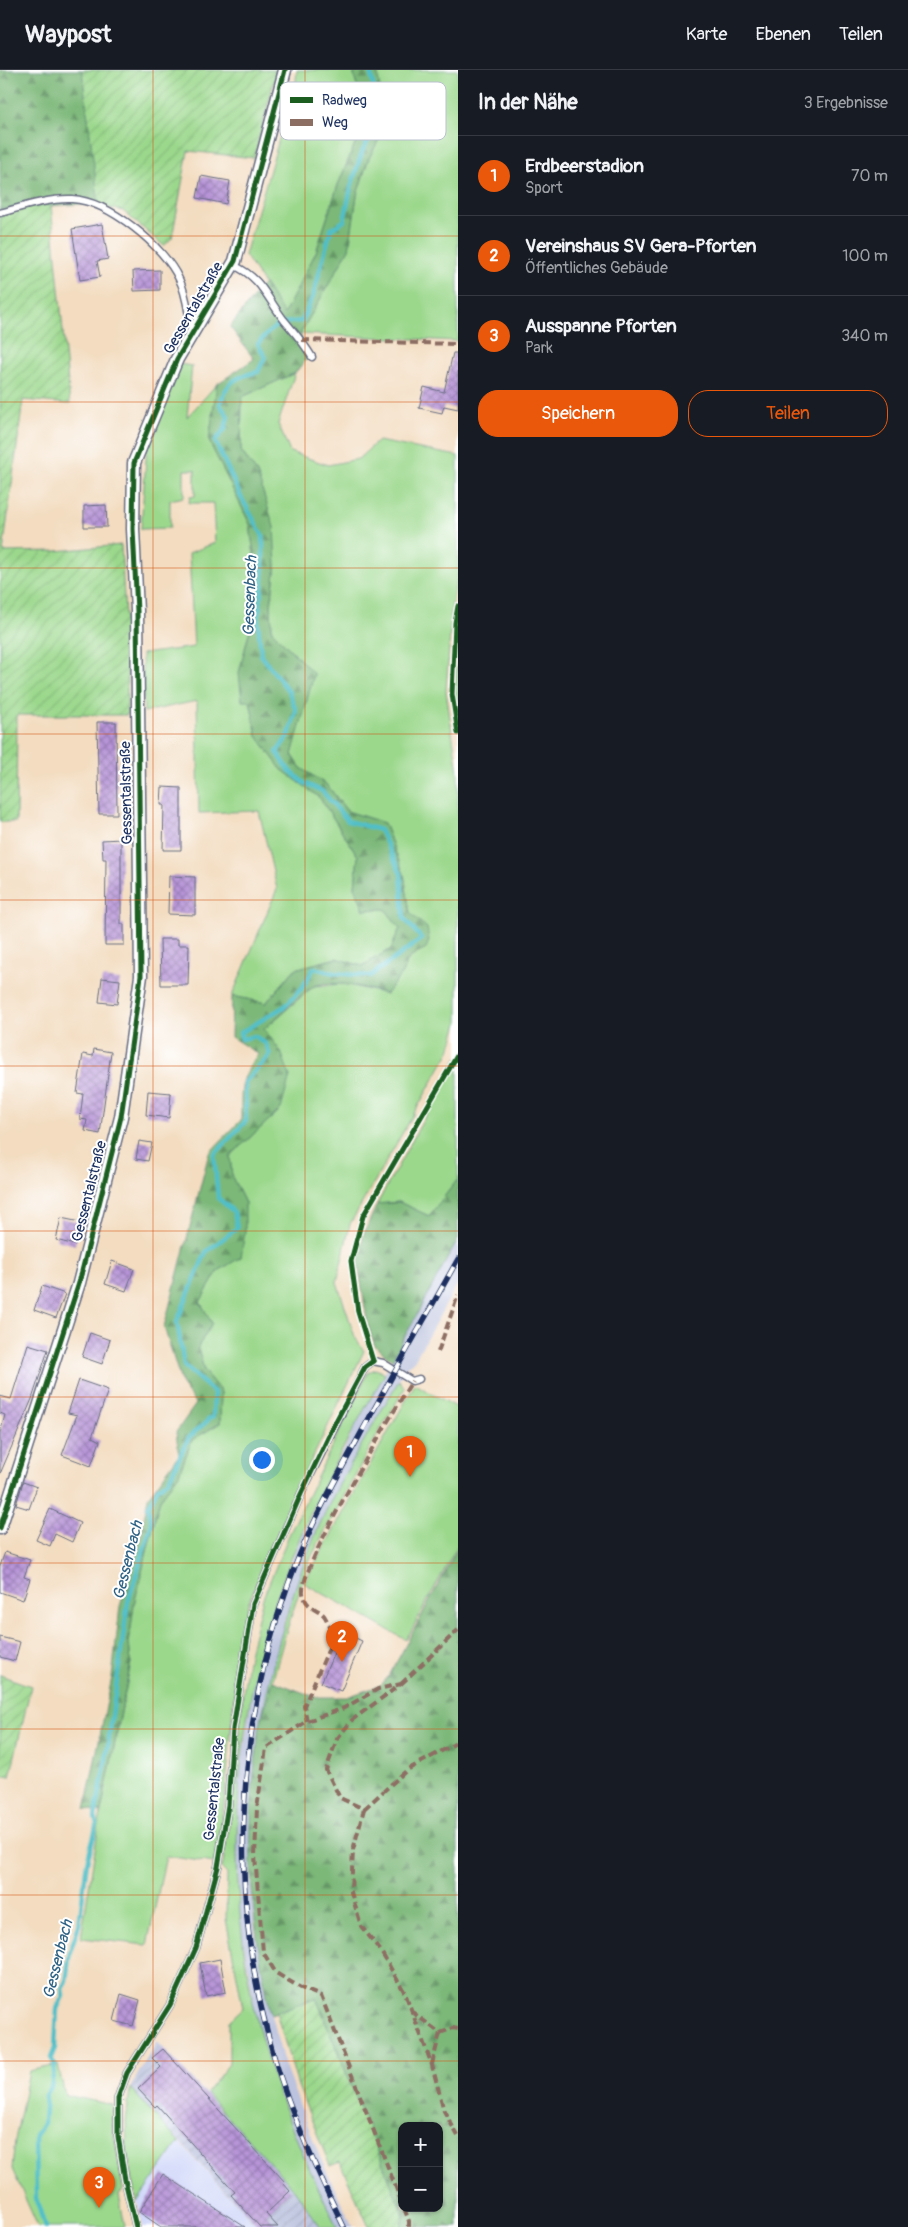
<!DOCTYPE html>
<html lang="de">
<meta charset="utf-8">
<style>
:root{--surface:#171b24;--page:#242831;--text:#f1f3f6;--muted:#9ea1a6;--line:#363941;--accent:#ea580c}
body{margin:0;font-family:Pangolin,sans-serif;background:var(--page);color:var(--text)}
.controls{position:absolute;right:15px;bottom:15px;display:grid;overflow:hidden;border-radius:10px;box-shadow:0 1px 4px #0004}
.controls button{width:45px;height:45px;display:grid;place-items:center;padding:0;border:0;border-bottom:1px solid var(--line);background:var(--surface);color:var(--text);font:25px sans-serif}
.you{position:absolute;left:261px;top:1389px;width:18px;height:18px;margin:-12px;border:4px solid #fff;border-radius:50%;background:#1a73e8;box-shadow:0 0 0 8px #1a73e833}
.badge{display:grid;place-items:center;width:32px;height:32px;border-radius:50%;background:var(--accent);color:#fff;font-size:16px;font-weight:700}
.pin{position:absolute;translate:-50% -41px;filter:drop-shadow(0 1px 2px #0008)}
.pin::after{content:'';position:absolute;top:26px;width:18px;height:15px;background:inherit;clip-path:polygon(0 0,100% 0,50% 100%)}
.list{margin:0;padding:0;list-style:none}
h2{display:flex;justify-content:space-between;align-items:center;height:65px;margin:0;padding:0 20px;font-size:21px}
h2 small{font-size:16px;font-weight:400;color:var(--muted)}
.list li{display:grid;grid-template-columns:32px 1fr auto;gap:15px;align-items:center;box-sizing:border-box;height:80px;padding:0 20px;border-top:1px solid var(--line)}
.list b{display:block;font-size:19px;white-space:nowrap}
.list p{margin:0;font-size:16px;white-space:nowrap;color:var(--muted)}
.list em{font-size:16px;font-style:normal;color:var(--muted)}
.actions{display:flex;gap:10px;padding:15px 20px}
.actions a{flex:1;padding:11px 0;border:1px solid var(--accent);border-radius:20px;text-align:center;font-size:18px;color:var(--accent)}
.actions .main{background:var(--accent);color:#fff}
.map{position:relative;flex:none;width:458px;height:2157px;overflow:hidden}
header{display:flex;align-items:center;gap:30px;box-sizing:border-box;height:70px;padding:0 25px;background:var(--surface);border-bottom:1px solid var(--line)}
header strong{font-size:24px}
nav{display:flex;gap:28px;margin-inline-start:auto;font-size:18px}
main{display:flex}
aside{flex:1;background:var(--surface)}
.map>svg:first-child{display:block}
</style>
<header>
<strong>Waypost</strong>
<nav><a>Karte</a><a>Ebenen</a><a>Teilen</a></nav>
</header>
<main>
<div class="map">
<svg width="458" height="2157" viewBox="0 0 458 2157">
<defs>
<pattern id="industrial-furrows" width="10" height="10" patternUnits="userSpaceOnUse" patternTransform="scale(1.25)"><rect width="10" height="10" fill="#bcc3de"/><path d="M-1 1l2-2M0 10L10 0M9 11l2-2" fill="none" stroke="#a1a8c1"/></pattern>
<pattern id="forest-firs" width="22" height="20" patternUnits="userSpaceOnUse" patternTransform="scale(1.25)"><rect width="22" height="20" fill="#7cb878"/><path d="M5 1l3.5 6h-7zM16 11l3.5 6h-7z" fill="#659666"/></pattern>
<pattern id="garden-furrows" width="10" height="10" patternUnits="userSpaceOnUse" patternTransform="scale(1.25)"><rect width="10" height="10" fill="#9bd88c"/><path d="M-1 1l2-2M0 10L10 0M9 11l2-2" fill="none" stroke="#85ba7b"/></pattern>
<pattern id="building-cross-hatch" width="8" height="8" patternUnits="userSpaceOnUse" patternTransform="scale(1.25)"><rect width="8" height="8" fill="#b794d7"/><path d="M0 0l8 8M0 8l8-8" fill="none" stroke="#9479b2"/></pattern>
</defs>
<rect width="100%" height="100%" fill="#fff"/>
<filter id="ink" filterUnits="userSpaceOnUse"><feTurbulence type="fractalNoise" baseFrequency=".02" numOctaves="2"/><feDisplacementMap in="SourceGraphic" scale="10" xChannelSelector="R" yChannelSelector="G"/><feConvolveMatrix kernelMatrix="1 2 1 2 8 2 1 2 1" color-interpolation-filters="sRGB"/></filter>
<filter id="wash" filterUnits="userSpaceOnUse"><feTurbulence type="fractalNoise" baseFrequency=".0096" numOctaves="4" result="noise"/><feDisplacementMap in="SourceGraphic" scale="20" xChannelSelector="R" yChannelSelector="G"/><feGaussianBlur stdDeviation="1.12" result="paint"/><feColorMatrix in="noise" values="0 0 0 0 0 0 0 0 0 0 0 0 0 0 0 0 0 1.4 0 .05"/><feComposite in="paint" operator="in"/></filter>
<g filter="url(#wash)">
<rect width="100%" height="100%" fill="#f3dcbf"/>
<!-- built -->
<polygon fill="#d2d9f9" points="179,2072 258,2157 143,2157 137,2132"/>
<!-- industrial -->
<polygon fill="url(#industrial-furrows)" points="157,1971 293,2118 321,2157 258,2157 130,2018"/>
<!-- railway -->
<polygon fill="#bcc3de" points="458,1169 458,1213 414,1291 406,1297 338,1420 285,1547 259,1661 250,1753 250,1807 255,1862 271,1945 285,1997 320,2087 353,2157 336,2157 306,2094 272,2002 256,1947 240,1850 237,1773 240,1706 253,1614 264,1570 297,1476 354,1359"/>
<!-- green -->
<g fill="#9bd88c" stroke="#5b8475">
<polygon points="297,0 355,0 354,5 366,47 338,115 316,182 284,245 245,185 296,11"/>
<polygon points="377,0 458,0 458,271 300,264 349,179 357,125 368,90 386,56"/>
<polygon points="179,294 192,296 187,347 217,314 209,371 250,454 255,493 251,555 239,603 250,631 257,666 281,699 320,728 358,786 355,817 385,839 400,858 391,879 362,896 336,888 295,899 266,933 232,926 277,819 259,741 199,743 197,631 144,642 142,584 194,577 189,483 215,473 213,433 189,433 190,427 195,426 195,400 184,400 184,427 170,430 170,458 141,459 147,375"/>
<polygon points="295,303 278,354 290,382 328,395 358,389 378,371 458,386 458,503 452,534 446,621 458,702 458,953 450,981 350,1154 337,1212 355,1267 364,1281 297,1420 248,1533 235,1615 224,1736 214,1793 166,1786 147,1875 81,1868 101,1742 131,1593 129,1573 134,1534 160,1429 179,1404 192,1370 220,1353 221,1322 204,1301 198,1277 212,1253 200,1232 218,1201 241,1187 245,1133 232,1107 230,1086 281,1039 281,982 264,959 314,916 344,914 386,924 402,903 409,888 426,879 416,849 410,843 404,804 384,753 347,741 327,715 301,698 292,684 314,604 272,561 271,535 276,495 257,403 241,381 242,327"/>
<polygon points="458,551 458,643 455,622"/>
<polygon points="458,987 458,1109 429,1146 399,1132 377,1134"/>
<path d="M376,1299L385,1304C336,1387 289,1476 264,1570C231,1692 228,1824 256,1946C273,2020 304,2090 337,2157H321L293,2118L206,2023L229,1994V1951L243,1938L226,1849L227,1804L222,1799L232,1737L243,1624L249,1584L263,1528L288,1467L368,1302Z"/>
<path d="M399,1310L405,1318L371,1376L309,1491L284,1569L259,1661C271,1599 286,1538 310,1478C331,1422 369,1363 399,1310Z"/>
<polygon points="415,1314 458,1338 458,1475 406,1570 304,1513"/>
<polygon points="58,1995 65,2025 113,2035 112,2052 123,2120 119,2125 125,2157 38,2157 12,2099 15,2070 29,2001"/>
<polygon points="130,2018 179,2072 137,2132 127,2079 126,2051"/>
</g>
<!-- forest -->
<g fill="url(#forest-firs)" stroke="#4c746b" fill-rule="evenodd">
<polygon points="0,0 82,0 99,133 0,139"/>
<path d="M355,0H377L386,56L368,90L357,125L349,179L300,264L308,287L295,303L242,327L241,381L257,403L274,457L276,495L271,535L272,561L314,604L292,685L301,698L327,715L347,741L384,753L404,804L410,843L427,858L429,870L426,879L409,888L402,903L386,924C368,918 333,909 314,916C307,919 273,951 264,959L281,982L290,1006L281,1039L230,1086L232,1107L245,1133V1162L241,1187L218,1201L200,1232L212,1253L198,1277L204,1301L221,1322L220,1353L192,1370L179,1404L160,1429L134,1534L129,1573L131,1592L101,1742L85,1739L112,1607L120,1536L140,1471L148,1427L179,1385L176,1362L196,1334L182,1315L164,1257L209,1083L241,1050C241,1019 239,1010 258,984L231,967L232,926L266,933L295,899L337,888L362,896L391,879L400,858L385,839L364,840L355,817L358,786L320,728L281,699L257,666L250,631H242L239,603L251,555L255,493L250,454L209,371L217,314L254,289L230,257L264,213L284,244L316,182L338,115L366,47L354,5Z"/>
<polygon points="458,1109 458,1169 392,1290 375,1276 368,1256 358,1194 364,1163 377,1134 399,1132 429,1146"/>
<path d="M458,1478V2157H401L404,2147L316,1928L271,1944C249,1846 244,1762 259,1663C261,1646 268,1628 273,1611L315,1627H347L381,1615L389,1606ZM402,2056H439V2138H402Z"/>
</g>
<!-- garden -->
<g fill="url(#garden-furrows)" stroke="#5b8475">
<polygon points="82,0 277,0 254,88 188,81 172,168 164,176 123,141 99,136"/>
<polygon points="51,135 70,334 23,330 3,482 56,481 121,475 127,580 127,645 17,645 16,752 0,752 0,139"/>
<polygon points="0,1605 31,1616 10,1707 0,1705"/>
<polygon points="316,1928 404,2147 401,2157 369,2157 340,2092 330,2096 298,2016 276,1942"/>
</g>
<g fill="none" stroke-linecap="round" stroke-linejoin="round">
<!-- stream -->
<path stroke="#51bfc8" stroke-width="4.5" d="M45,2157L36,2128L35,2065L44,2053L46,2025L51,2017L55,1995L51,1988L55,1978L57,1939L63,1926L62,1918L66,1911L70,1881L79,1855L87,1792L97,1754L95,1747L106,1689L128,1532L152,1453L148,1437L158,1418L169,1410L189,1367L213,1346L214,1322L184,1296L177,1251L206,1182L237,1158L234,1142L218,1128L214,1085L246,1051L245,1012L270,985L266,974L255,966L242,969L240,963L285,936L302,918L314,898L334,903L370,906L422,869L404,848L401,804L380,760L348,751L322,721L304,713L289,700L277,682L289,665L296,641L289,622L261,585L258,551L263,511V466L241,427L215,371L225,359L228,346L220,335C225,313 236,306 258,302L265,287L258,274C272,256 280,252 302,251L313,226L331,159L344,151L351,117L362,82L380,48L370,0"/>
</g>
<g id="blocks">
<!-- building -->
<g fill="url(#building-cross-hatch)">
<polygon points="201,106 230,111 226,134 197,128"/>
<polygon points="102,154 108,189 97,191 100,207 80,210 72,159"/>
<polygon points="160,200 160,220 134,221 133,201"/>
<polygon points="453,283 458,283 458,339 444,336 442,343 419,338 424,317 444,322"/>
<polygon points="106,435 107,457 84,457 84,436"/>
<polygon points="97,652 116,652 117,744 99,744"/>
<polygon points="162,717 181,718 181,780 163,780 164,735 161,735"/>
<polygon points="121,769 121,854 124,854 124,875 105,875 106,789 103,789 102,770"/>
<polygon points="169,806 195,807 195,845 168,844"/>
<polygon points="160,869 178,869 178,875 189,875 188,915 161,915"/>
<polygon points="102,908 120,910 117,934 99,932"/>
<polygon points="94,979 111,982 100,1064 85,1061 87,1050 80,1049 83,1024 77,1023 83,984 93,986"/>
<polygon points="148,1021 171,1023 169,1048 146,1045"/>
<polygon points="139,1071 152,1073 148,1091 136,1089"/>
<polygon points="61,1148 80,1152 75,1175 56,1170"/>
<polygon points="112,1191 134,1199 126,1221 105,1214"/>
<polygon points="42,1216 65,1224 56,1248 34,1240"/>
<polygon points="90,1263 110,1270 102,1294 82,1287"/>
<polygon points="28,1274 48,1280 32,1329 0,1404 0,1363 5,1345 0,1343 0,1326 11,1329"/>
<polygon points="79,1310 108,1320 92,1367 100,1371 91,1396 62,1385 77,1345 68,1343"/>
<polygon points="23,1412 37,1417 29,1439 16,1435"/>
<polygon points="50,1439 80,1453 72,1472 55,1464 50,1476 36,1470"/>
<polygon points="5,1482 30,1490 24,1507 30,1509 23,1530 0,1522 0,1496"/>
<polygon points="343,1562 362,1571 341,1621 321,1613"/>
<polygon points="0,1567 20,1572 15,1591 0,1587"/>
<polygon points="220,1889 226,1922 206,1926 200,1893"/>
<polygon points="121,1924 140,1930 133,1956 114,1951"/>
<polygon points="163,1979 285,2112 283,2113 290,2121 266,2144 278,2157 260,2157 231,2125 235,2122 157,2035 155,2037 138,2019 161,1997 152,1988"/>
<polygon points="163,2104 245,2157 161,2157 139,2142"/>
</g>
</g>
</g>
<g filter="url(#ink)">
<use href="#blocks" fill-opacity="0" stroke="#676c80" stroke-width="1"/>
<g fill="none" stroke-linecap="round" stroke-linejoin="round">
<defs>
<g id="lane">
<path d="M0,143C22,137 49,128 72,129C109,131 164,176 179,209C187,224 188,244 192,261"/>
<path d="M233,195C262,208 266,227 284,250C294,262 304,273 312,287"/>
<polyline points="136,2157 125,2110 118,2066 118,2028 127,2003 170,1935 196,1878 218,1797 228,1735 233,1659 253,1534 301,1424 365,1297 373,1291 383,1293 412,1311 419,1309"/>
</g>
<polyline id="street" points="0,1458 79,1213 121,1047 141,906 137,541 133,459 134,393 177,289 235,191 285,0"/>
</defs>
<!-- lane casing -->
<use href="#lane" stroke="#676c80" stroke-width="9"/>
<!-- street casing -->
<use href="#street" stroke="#676c80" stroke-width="15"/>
<!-- lane -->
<use href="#lane" stroke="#fff" stroke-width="6"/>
<!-- street -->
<use href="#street" stroke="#fff" stroke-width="12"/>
<defs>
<path id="rail" d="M344,2157C321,2109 298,2060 281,2009C225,1839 232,1652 299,1486C318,1440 343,1396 367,1352C397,1297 428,1243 458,1189"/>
</defs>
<!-- rail casing -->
<use href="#rail" stroke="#1b2f5e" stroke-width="5.5"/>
<!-- rail -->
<use href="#rail" stroke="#fff" stroke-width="4" stroke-dasharray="11" stroke-linecap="butt"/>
<!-- quiet -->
<g stroke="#8d6e63" stroke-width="4" stroke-dasharray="8 4" stroke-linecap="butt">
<polyline points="302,270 458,274"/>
<polyline points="438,1282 458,1225"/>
<polyline points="401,1614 458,1560"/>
<path d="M307,1651L304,1636L333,1569C330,1562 329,1553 325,1547C319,1537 306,1540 303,1523C299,1497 393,1343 412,1311"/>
<polyline points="364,1739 407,1700 458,1672"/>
<polyline points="411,1941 440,1963 453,1958 458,1959"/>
<polyline points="432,1994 440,1963"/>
<polyline points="402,2133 321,1926 301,1918 276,1903 263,1882 255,1786 257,1738 266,1678 307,1651 344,1638 378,1619 401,1614 352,1650 337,1669 326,1700 340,1728 364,1739 353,1780 351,1822 361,1856 380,1880 405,1923 432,1995 444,2041 458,2066"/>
<polyline points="404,2138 409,2151 409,2157"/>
</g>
<defs>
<g id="cycleway">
<polyline points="458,536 455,553 452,624 458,663"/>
<polyline points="373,1291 358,1242 351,1191 363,1146 458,984"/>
<polyline points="0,1458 79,1213 121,1047 141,906 137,541 133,459 134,393 177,289 235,191 285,0"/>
<polyline points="136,2157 125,2110 118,2066 118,2028 127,2003 170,1935 196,1878 218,1797 228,1735 233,1659 253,1534 301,1424 336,1351 365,1297 373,1291"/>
</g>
</defs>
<!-- cycleway casing -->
<use href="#cycleway" stroke="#fff" stroke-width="8"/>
<!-- cycleway -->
<use href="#cycleway" stroke="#1b5e20" stroke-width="5"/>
</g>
</g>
<!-- grid -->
<path fill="none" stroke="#d45514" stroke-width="1" stroke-opacity="0.55" d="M153,0V2157M305,0V2157M0,166H458M0,332H458M0,498H458M0,664H458M0,830H458M0,996H458M0,1161H458M0,1327H458M0,1493H458M0,1659H458M0,1825H458M0,1991H458"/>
<g text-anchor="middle" stroke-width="4" stroke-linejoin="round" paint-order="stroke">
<!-- street labels -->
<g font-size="15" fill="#1b2f5e" stroke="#fff">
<text transform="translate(193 238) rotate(-60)" y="5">Gessentalstraße</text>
<text transform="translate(126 723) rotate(-91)" y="5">Gessentalstraße</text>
<text transform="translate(89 1121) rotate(-76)" y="5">Gessentalstraße</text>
<text transform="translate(214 1719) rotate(-84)" y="5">Gessentalstraße</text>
</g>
<!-- water labels -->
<g font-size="16" font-style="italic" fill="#2e6183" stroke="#fff">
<text transform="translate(249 526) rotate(-88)" y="6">Gessenbach</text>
<text transform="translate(127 1490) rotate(-76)" y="6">Gessenbach</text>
<text transform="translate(57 1889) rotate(-76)" y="6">Gessenbach</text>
</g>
</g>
<!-- legend -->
<rect x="280" y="12" width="166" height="58" rx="8" fill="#fff" stroke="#bbc1cf" stroke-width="1"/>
<rect x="290" y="27" width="23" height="6" fill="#1b5e20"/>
<rect x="290" y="49" width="23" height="7" fill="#8d6e63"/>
<g font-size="14" fill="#1b2f5e">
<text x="322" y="35">Radweg</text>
<text x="322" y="57">Weg</text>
</g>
</svg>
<div class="controls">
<button>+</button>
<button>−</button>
</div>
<div class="you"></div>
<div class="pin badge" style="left:410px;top:1407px">1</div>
<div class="pin badge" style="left:342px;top:1592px">2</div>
<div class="pin badge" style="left:99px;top:2138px">3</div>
</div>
<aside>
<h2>In der Nähe<small>3 Ergebnisse</small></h2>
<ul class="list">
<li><span class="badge">1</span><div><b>Erdbeerstadion</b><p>Sport</p></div><em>70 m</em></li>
<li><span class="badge">2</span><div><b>Vereinshaus SV Gera-Pforten</b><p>Öffentliches Gebäude</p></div><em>100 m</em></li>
<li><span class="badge">3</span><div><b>Ausspanne Pforten</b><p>Park</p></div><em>340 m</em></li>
</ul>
<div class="actions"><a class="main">Speichern</a><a>Teilen</a></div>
</aside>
</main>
